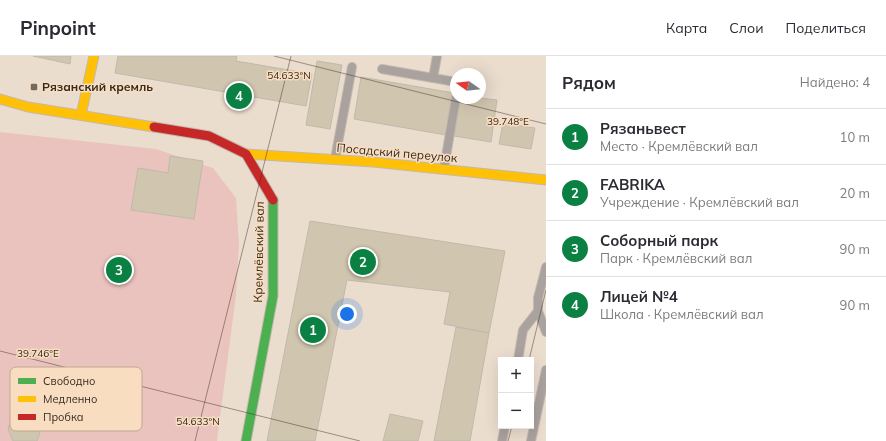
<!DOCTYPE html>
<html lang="ru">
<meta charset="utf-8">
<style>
:root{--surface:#fff;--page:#f2f2f3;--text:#2b2b33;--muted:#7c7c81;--line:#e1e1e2;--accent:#0b8043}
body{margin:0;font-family:Mulish,sans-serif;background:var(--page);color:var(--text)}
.controls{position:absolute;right:12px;bottom:12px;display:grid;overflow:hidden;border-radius:0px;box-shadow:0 4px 16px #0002}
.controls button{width:36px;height:36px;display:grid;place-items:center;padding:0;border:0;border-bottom:1px solid var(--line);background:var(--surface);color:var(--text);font:20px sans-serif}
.compass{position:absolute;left:450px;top:12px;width:36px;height:36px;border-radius:50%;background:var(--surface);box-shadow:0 4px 16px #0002;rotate:284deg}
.you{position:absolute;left:347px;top:258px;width:14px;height:14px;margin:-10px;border:3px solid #fff;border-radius:50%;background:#1a73e8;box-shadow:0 0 0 6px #1a73e833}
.badge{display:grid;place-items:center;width:26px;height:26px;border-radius:50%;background:var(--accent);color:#fff;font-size:13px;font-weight:700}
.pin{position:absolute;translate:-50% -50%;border:2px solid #fff;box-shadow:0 1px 4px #0006}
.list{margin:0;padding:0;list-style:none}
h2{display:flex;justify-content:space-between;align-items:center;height:52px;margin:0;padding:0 16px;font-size:17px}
h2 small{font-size:13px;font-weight:400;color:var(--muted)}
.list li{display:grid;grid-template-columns:26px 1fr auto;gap:12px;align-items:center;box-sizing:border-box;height:56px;padding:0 16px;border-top:1px solid var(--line)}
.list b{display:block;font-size:15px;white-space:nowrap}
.list p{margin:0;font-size:13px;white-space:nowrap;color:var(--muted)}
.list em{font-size:13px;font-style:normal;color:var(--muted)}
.map{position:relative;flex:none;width:546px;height:385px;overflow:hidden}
header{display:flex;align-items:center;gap:24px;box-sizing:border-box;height:56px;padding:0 20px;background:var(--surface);border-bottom:1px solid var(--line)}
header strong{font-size:19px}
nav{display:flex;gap:22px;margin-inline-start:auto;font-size:14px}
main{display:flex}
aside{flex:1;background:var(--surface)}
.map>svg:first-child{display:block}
</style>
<header>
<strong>Pinpoint</strong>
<nav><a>Карта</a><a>Слои</a><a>Поделиться</a></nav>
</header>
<main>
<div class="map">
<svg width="546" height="385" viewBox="0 0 546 385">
<rect width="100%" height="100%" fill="#ebddce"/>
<!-- green -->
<polygon fill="#ebc3be" points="0,76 156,93 213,112 236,142 239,188 236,239 217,385 0,385"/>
<!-- building -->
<g fill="#d0c5ae" stroke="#c0b9ab">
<polygon points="33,0 71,0 70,8"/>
<polygon points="118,0 237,0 236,5 312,18 306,50 115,17"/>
<polygon points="317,5 342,9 330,73 306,69"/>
<polygon points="361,21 454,37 446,79 354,63"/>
<polygon points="460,42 480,42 497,44 491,86 454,80"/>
<polygon points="503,67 535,72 531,93 499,88"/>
<polygon points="170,100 203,105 194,163 131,154 138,112 168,117"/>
<polygon points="310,165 505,195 489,277 444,268 450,236 347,224 315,385 267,385"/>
<polygon points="456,271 489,277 470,385 434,385"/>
<polygon points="24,358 32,361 40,377 37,385 13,385 8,373 11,364"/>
<polygon points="390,358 423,365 418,385 383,385"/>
</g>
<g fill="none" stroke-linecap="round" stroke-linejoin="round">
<defs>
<g id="lane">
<polyline points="382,13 456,26"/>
<polyline points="433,22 437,0"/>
<polyline points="335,103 352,11"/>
<polyline points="444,112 456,42"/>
<polyline points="538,255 546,276"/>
<polyline points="518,304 523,274 538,255 538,242 546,211"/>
<polyline points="502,385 505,370"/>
<polyline points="531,385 546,314"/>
</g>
<polyline id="fast" points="246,385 273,240 273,144"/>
<g id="slow">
<polyline points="0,43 28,51 154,71"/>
<polyline points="81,59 94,0"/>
<polyline points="246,98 373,106 546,124"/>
</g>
<polyline id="jam" points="154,71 209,80 246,98 273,144"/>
</defs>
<!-- lane casing -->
<use href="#lane" stroke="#c4b9ae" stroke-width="10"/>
<!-- fast casing -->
<use href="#fast" stroke="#c4b9ae" stroke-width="11"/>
<!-- slow casing -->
<use href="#slow" stroke="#c4b9ae" stroke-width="11"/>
<!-- jam casing -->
<use href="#jam" stroke="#c4b9ae" stroke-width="11"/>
<!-- lane -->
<use href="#lane" stroke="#a9a29e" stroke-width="8"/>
<!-- fast -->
<use href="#fast" stroke="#4caf50" stroke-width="9"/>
<!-- slow -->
<use href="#slow" stroke="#ffc107" stroke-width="9"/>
<!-- jam -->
<use href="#jam" stroke="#c62828" stroke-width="9"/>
</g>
<!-- ticks -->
<path fill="none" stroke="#352b20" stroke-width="1" stroke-opacity="0.45" d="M274,0L546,68M0,295L360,385M529,304L546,234M195,385L291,0M508,385L512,370"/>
<!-- markers -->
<rect fill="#75695d" stroke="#f8ddc1" stroke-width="1.5" x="30" y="27" width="8" height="8" rx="2"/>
<g text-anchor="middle" stroke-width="3" stroke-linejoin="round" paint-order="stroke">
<!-- poi labels -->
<g font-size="12" font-weight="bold" fill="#352b20" stroke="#f8ddc1" text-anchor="start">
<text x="42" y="35">Рязанский кремль</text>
</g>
<!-- street labels -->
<g font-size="12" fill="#352b20" stroke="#f8ddc1">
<text transform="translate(397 97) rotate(5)" y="4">Посадский переулок</text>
<text transform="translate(259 196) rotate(-89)" y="4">Кремлёвский вал</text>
</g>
</g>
<!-- legend -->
<rect x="10" y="311" width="132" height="64" rx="6" fill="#f8ddc1" stroke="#bea891" stroke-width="1"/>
<rect x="18" y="322" width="18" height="6" fill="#4caf50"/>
<rect x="18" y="340" width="18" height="6" fill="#ffc107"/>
<rect x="18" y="358" width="18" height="6" fill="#c62828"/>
<g font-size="11" fill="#352b20">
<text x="43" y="329">Свободно</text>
<text x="43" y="347">Медленно</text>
<text x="43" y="365">Пробка</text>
</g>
<g font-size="10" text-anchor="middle" fill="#352b20" stroke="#f8ddc1" stroke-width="3" stroke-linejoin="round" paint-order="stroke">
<text x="289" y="23">54.633°N</text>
<text x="508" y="69">39.748°E</text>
<text x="38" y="301">39.746°E</text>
<text x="198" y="369">54.633°N</text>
</g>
</svg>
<div class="controls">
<button>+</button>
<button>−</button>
</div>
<svg class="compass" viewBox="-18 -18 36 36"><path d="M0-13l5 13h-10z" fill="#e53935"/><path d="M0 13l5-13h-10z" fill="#7c7c81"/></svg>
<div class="you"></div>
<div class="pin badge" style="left:313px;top:274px">1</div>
<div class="pin badge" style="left:363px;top:206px">2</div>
<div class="pin badge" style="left:119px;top:214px">3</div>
<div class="pin badge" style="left:239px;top:40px">4</div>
</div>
<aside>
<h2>Рядом<small>Найдено: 4</small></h2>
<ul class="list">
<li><span class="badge">1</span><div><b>Рязаньвест</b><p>Место · Кремлёвский вал</p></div><em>10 m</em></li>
<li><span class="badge">2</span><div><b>FABRIKA</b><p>Учреждение · Кремлёвский вал</p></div><em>20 m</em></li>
<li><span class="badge">3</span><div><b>Соборный парк</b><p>Парк · Кремлёвский вал</p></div><em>90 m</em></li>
<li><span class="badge">4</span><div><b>Лицей №4</b><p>Школа · Кремлёвский вал</p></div><em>90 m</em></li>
</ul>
</aside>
</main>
